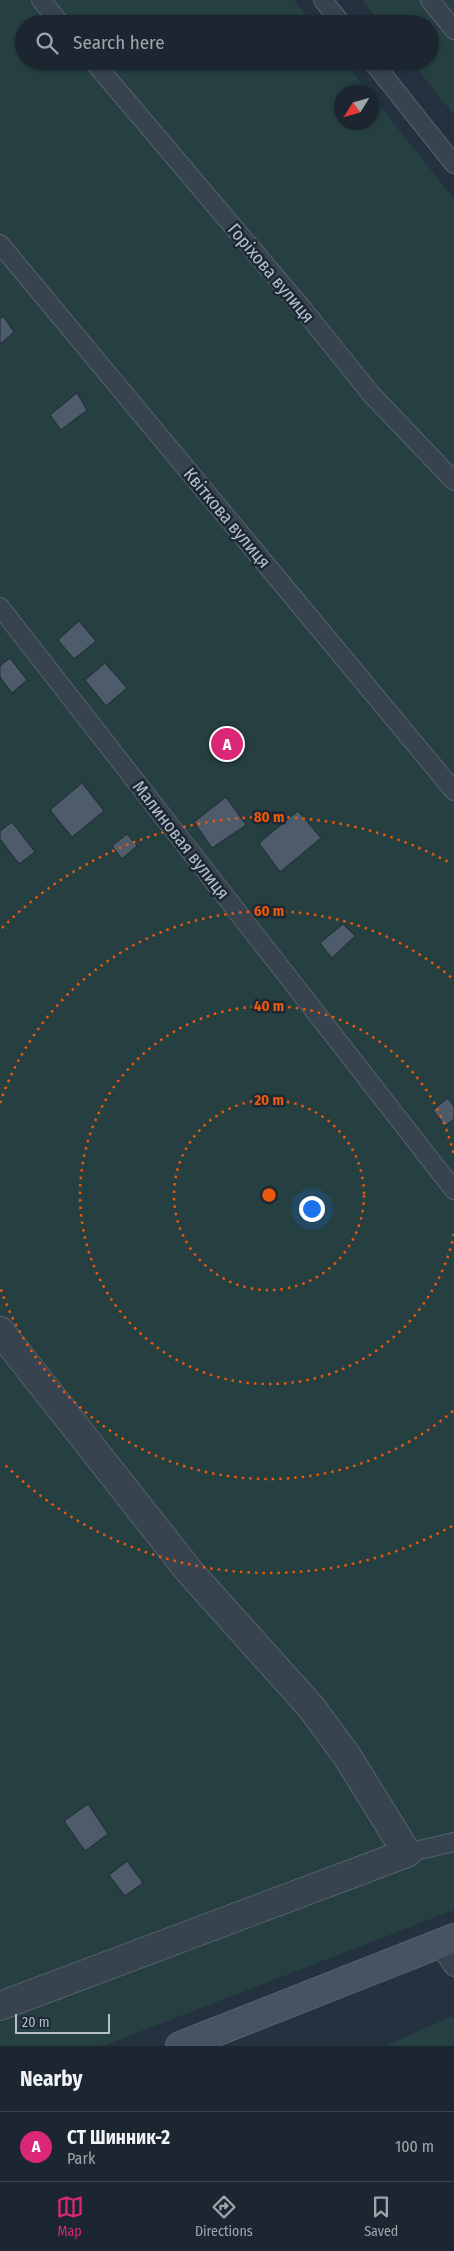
<!DOCTYPE html>
<meta charset="utf-8">
<style>
:root{--surface:#1b2630;--page:#28323c;--text:#f1f3f6;--muted:#a0a5ab;--line:#39434c;--accent:#db2777}
body{margin:0;font-family:"Fira Sans Condensed",sans-serif;background:var(--page);color:var(--text)}
.compass{position:absolute;left:334px;top:85px;width:45px;height:45px;border-radius:50%;background:var(--surface);box-shadow:0 1px 4px #0004;rotate:233deg}
.scale{position:absolute;left:15px;bottom:12px;width:95px;box-sizing:border-box;padding-left:5px;border:2px solid #b5beca;border-top:0;font-size:14px;line-height:18px;white-space:nowrap;color:#b5beca;-webkit-text-stroke:4px #1d2835;paint-order:stroke}
.you{position:absolute;left:311px;top:1208px;width:18px;height:18px;margin:-12px;border:4px solid #fff;border-radius:50%;background:#1a73e8;box-shadow:0 0 0 8px #1a73e833}
.badge{display:grid;place-items:center;width:32px;height:32px;border-radius:50%;background:var(--accent);color:#fff;font-size:16px;font-weight:700}
.pin{position:absolute;translate:-50% -50%;border:2px solid #fff;box-shadow:0 1px 5px #0006}
.list{margin:0;padding:0;list-style:none}
h2{display:flex;justify-content:space-between;align-items:center;height:65px;margin:0;padding:0 20px;font-size:21px}
h2 small{font-size:16px;font-weight:400;color:var(--muted)}
.list li{display:grid;grid-template-columns:32px 1fr auto;gap:15px;align-items:center;box-sizing:border-box;height:70px;padding:0 20px;border-top:1px solid var(--line)}
.list b{display:block;font-size:19px;white-space:nowrap}
.list p{margin:0;font-size:16px;white-space:nowrap;color:var(--muted)}
.list em{font-size:16px;font-style:normal;color:var(--muted)}
.icon{flex:none;width:28px;height:28px;fill:none;stroke:currentColor;stroke-width:2;stroke-linecap:round;stroke-linejoin:round}
.map{position:relative;flex:none;width:454px;height:2046px;overflow:hidden}
.search{position:absolute;background:var(--surface);box-shadow:0 1px 4px #0004;left:15px;right:15px;top:15px;height:55px;display:flex;align-items:center;gap:12px;box-sizing:border-box;padding:0 18px;border-radius:28px;color:var(--muted);font-size:19px}
.sheet{height:135px;background:var(--surface)}
nav{display:flex;justify-content:space-around;align-items:center;box-sizing:border-box;height:70px;border-top:1px solid var(--line);background:var(--surface);font-size:14px;color:var(--muted)}
nav a{display:grid;justify-items:center;gap:2px}
nav .on{color:var(--accent)}
.map>svg:first-child{display:block}
</style>
<div class="map">
<svg width="454" height="2046" viewBox="0 0 454 2046">
<rect width="100%" height="100%" fill="#243240"/>
<!-- green -->
<g fill="#263f41">
<polygon points="0,0 294,0 313,24 24,24 24,61 343,61 368,92 342,92 342,122 372,122 372,96 454,199 454,1910 103,2046 0,2046"/>
<polygon points="362,0 454,0 454,115 411,61 430,61 430,24 381,24"/>
<polygon points="452,2016 454,2019 454,2046 385,2046"/>
</g>
<!-- building -->
<g fill="#4d5b6b" stroke="#1f2a37">
<polygon points="3,316 14,332 0,344 0,319"/>
<polygon points="77,393 87,410 61,430 50,415"/>
<polygon points="79,621 96,641 74,659 58,640"/>
<polygon points="10,658 27,680 12,693 0,677 0,666"/>
<polygon points="105,663 127,688 106,706 85,680"/>
<polygon points="82,783 104,811 72,837 50,810"/>
<polygon points="226,797 246,825 212,848 194,822"/>
<polygon points="298,811 321,838 280,872 259,843"/>
<polygon points="12,822 35,852 19,864 0,839 0,831"/>
<polygon points="127,834 137,846 122,859 112,846"/>
<polygon points="343,924 355,936 332,958 320,943"/>
<polygon points="448,1098 454,1107 454,1119 445,1126 433,1110"/>
<polygon points="88,1804 108,1834 85,1851 64,1821"/>
<polygon points="127,1861 143,1883 125,1896 109,1875"/>
</g>
<g fill="none" stroke-linecap="round" stroke-linejoin="round">
<defs>
<g id="lane">
<polyline points="41,0 61,24"/>
<polyline points="323,0 342,24"/>
<polyline points="430,0 454,30"/>
<polyline points="93,61 302,308 371,394 454,481"/>
<polyline points="372,61 454,164"/>
<polyline points="0,244 454,791"/>
<polyline points="0,607 454,1190"/>
<polyline points="407,1853 454,1842"/>
<polyline points="438,1944 454,1967"/>
</g>
<polyline id="street" points="0,1331 189,1571 311,1707 347,1756 407,1853 0,2006"/>
<polyline id="secondary" points="180,2046 454,1938"/>
</defs>
<!-- lane casing -->
<use href="#lane" stroke="#56616d" stroke-width="20"/>
<!-- street casing -->
<use href="#street" stroke="#56616d" stroke-width="30"/>
<!-- secondary casing -->
<use href="#secondary" stroke="#56616d" stroke-width="30"/>
<!-- lane -->
<use href="#lane" stroke="#384350" stroke-width="18"/>
<!-- street -->
<use href="#street" stroke="#384350" stroke-width="28"/>
<!-- secondary -->
<use href="#secondary" stroke="#465363" stroke-width="28"/>
</g>
<!-- distance rings -->
<g fill="none" stroke="#e8590c" stroke-width="2.5" stroke-dasharray="2.5 5">
<circle cx="269" cy="1195" r="95"/>
<path d="M454 1234A189 189 0 1 1 454 1156"/>
<path d="M453 1411A284 284 0 0 1 0 1287M0 1103A284 284 0 0 1 453 979"/>
<path d="M452 1526A378 378 0 0 1 2 1462M2 928A378 378 0 0 1 452 864"/>
</g>
<g text-anchor="middle" stroke-width="5" stroke-linejoin="round" paint-order="stroke">
<!-- street labels -->
<g font-size="18" fill="#b5beca" stroke="#1d2835">
<text transform="translate(271 273) rotate(50)" y="6">Горіхова вулиця</text>
<text transform="translate(227 518) rotate(50)" y="6">Квіткова вулиця</text>
<text transform="translate(181 840) rotate(52)" y="6">Малиновая вулиця</text>
</g>
</g>
<circle cx="269" cy="1195" r="8" fill="#e8590c" stroke="#1d2835" stroke-width="2.5"/>
<g font-size="15" text-anchor="middle" font-weight="bold" fill="#e8590c" stroke="#1d2835" stroke-width="5" stroke-linejoin="round" paint-order="stroke">
<text x="269" y="822">80 m</text>
<text x="269" y="916">60 m</text>
<text x="269" y="1011">40 m</text>
<text x="269" y="1105">20 m</text>
</g>
</svg>
<svg class="compass" viewBox="-18 -18 36 36"><path d="M0-13l5 13h-10z" fill="#e53935"/><path d="M0 13l5-13h-10z" fill="#a0a5ab"/></svg>
<div class="scale">20 m</div>
<div class="you"></div>
<div class="pin badge" style="left:227px;top:744px">A</div>
<div class="search"><svg class="icon" aria-label="search" viewBox="0 0 24 24"><circle cx="10" cy="10" r="6"/><path d="M15 15l6 6"/></svg>Search here</div>
</div>
<section class="sheet">
<h2>Nearby<small></small></h2>
<ul class="list">
<li><span class="badge">A</span><div><b>СТ Шинник-2</b><p>Park</p></div><em>100 m</em></li>
</ul>
</section>
<nav>
<a class="on"><svg class="icon" aria-label="map" viewBox="0 0 24 24"><path d="M3 6l6-2 6 2 6-2v14l-6 2-6-2-6 2zM9 4v14M15 6v14"/></svg>Map</a>
<a><svg class="icon" aria-label="directions" viewBox="0 0 24 24"><path d="M12 3l9 9-9 9-9-9zM9 14v-3h6M13 9l2 2-2 2"/></svg>Directions</a>
<a><svg class="icon" aria-label="saved" viewBox="0 0 24 24"><path d="M7 4h10v16l-5-4-5 4z"/></svg>Saved</a>
</nav>
